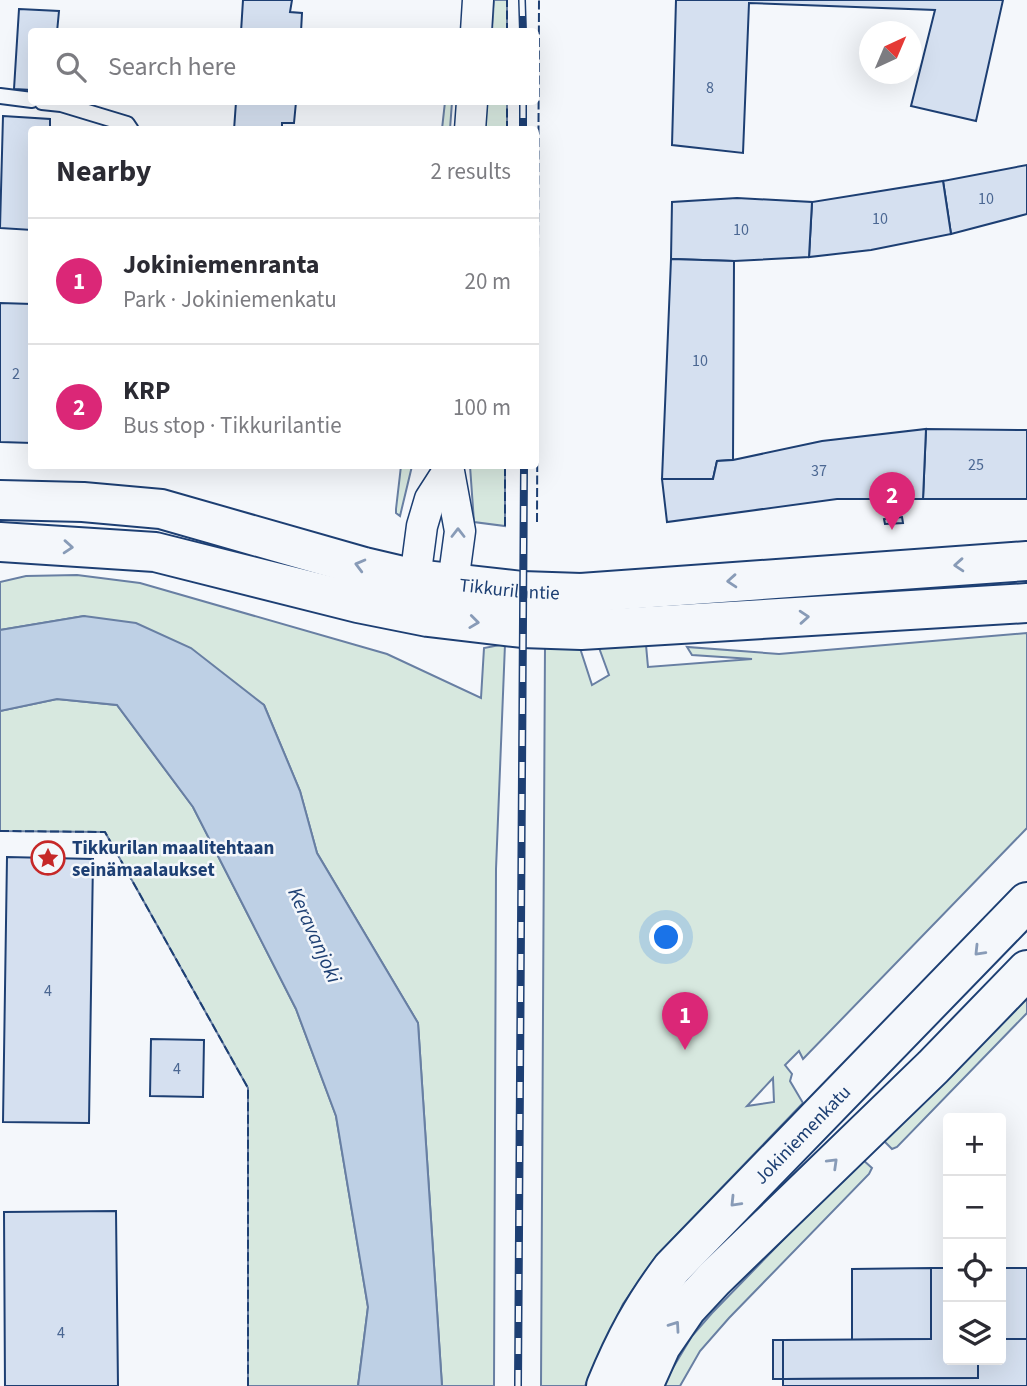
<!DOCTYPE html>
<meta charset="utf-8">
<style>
:root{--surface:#fff;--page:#f7f7f7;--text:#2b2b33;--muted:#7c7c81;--line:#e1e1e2;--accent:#db2777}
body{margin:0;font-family:"Source Sans 3",sans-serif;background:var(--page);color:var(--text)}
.controls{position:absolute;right:21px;bottom:21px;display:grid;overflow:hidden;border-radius:7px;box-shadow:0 7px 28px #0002}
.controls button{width:63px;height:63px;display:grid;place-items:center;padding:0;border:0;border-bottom:2px solid var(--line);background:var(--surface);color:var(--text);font:35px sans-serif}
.compass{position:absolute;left:859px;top:21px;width:63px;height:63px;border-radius:50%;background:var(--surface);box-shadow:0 7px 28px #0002;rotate:44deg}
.you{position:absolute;left:667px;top:938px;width:24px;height:24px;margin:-18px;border:5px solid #fff;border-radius:50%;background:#1a73e8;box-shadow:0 0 0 10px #1a73e833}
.badge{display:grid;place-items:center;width:46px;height:46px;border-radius:50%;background:var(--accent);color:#fff;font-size:23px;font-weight:700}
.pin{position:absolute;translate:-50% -58px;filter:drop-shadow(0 2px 4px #0008)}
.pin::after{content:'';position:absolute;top:37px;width:24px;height:21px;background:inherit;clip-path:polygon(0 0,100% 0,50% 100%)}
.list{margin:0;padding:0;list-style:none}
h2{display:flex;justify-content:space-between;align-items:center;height:91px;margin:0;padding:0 28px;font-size:30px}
h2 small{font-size:23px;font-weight:400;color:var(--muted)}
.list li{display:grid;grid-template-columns:46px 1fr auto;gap:21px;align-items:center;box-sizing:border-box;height:126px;padding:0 28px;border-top:2px solid var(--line)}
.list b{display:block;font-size:26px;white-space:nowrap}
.list p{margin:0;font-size:23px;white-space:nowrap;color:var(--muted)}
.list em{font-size:23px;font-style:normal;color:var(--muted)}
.icon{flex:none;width:38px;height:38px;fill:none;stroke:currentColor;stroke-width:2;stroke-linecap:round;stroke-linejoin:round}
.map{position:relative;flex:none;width:1027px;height:1386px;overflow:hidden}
.search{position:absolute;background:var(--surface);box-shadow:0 7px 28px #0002;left:28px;top:28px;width:511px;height:77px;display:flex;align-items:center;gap:18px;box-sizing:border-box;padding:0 24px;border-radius:7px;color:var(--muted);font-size:26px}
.panel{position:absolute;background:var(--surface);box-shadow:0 7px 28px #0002;left:28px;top:126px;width:511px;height:343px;border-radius:7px}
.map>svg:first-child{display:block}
</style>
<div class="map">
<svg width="1027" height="1386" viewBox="0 0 1027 1386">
<rect width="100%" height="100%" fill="#f4f7fb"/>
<!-- green -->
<g fill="#d7e8df" stroke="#687fa3" stroke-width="2" fill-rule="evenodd">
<polygon points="494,0 507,0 507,31 492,31"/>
<polygon points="445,102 452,102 450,129 442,129"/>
<polygon points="487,102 507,102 507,129 485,129"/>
<polygon points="401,466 412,466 400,516 396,513 396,509"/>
<polygon points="470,466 505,466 505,526 474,522"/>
<polygon points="77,575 140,583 387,654 481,698 484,648 505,644 496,869 494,1386 442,1386 418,1023 317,853 300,791 264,705 84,616 0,630 0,582 26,576"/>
<path d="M1027,633V828L803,1059L799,1051L785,1065L792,1074L790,1081L803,1103L657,1255L623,1304L585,1386H541L545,644L578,642L592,685L609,675L598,645H646L648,667L752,659L692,655L687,647L779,654ZM773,1078L774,1102L747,1106Z"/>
<polygon points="57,699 117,705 193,807 296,1009 336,1116 368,1307 358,1386 248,1386 248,1088 105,832 0,831 0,711"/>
<polygon points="1027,992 1027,1013 897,1147 892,1149 883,1140"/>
<polygon points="862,1159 872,1168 869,1174 729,1318 700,1351 680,1386 662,1386 692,1336 712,1313"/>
</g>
<!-- water -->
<polygon fill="#bed0e5" stroke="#687fa3" stroke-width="2" points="84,616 136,623 191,648 264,705 300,791 317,853 418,1023 442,1386 358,1386 368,1307 336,1116 296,1009 193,807 117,705 57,699 0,711 0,630"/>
<!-- building -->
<g fill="#d5e0f0" stroke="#1d3f73" stroke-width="2">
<polygon points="243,0 292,0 290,12 302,13 301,32 241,32"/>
<polygon points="676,0 1003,0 976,121 911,106 935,10 749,3 743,153 672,145"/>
<polygon points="19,9 59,11 57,32 32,32 32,90 14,89"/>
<polygon points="236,102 296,102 294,123 282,123 282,130 234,130"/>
<polygon points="3,116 50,119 50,130 32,130 32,230 0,228"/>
<polygon points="1027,165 1027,214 951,234 943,181"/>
<polygon points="943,181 951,234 871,250 809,257 812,202"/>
<polygon points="737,198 812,202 809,257 734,261 671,259 672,202"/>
<polygon points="671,259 734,261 733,460 717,461 713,479 662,479"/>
<polygon points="0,303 32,304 32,443 0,442"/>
<polygon points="926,429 1027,430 1027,499 923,499"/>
<polygon points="926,429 923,499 837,499 667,522 662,479 713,479 717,461 733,460 822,441"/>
<polygon points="902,517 903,523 885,524 884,519"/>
<polygon points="7,857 93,859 89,1123 3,1122"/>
<polygon points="151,1039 204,1040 203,1097 150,1096"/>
<polygon points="116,1211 118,1386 5,1386 4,1212"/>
<polygon points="931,1268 931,1339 852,1340 852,1269"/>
<polygon points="931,1268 948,1268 948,1360 978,1360 978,1378 783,1379 783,1340 931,1339"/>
<rect x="1001" y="1268" width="26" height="71"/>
<polygon points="1001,1339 1027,1339 1027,1386 783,1386 783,1379 978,1378 978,1360 1001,1360"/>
<rect x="773" y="1340" width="10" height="39"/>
</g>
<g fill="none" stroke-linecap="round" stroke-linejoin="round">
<defs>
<g id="service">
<polyline points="0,96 32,100"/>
<polyline points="42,102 61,104 127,124 131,130"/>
</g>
<g id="minor">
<polyline points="476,32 478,0"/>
<polyline points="470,130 472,102"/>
<polyline points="422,599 415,579 422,526 430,499 448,471"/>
<polyline points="441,600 453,583 460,531 448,466"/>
</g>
<g id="primary">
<path id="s1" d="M0,500L83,502L161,509L364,567L415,579L522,591L581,593L1027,561"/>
<polyline points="0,542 155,552 358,603 428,617 522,628 581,630 1027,603"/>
<path id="s2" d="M606,1386C625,1340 642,1308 672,1268L1027,902"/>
<polyline points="643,1386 661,1346 687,1308 714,1279 933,1067 1027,970"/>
</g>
</defs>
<!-- service casing -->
<use href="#service" stroke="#1d3f73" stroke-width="18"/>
<!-- minor casing -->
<use href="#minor" stroke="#1d3f73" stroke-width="33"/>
<!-- primary casing -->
<use href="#primary" stroke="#1d3f73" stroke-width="42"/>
<!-- service -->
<use href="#service" stroke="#f4f7fb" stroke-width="14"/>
<!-- minor -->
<use href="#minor" stroke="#f4f7fb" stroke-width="30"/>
<!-- primary -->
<use href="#primary" stroke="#f4f7fb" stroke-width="38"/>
<defs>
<g id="rail">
<polyline points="522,0 523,32"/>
<polyline points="523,102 523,130"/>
<polyline points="518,1386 524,466"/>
</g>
</defs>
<!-- rail casing -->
<use href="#rail" stroke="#1d3f73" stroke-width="8"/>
<!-- rail -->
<use href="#rail" stroke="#f4f7fb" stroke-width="5" stroke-dasharray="16" stroke-linecap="butt"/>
<!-- fence -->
<g stroke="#1d3f73" stroke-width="2" stroke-dasharray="9 3.5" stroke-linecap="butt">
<polyline points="507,32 507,0"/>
<polyline points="507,130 507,102"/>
<polyline points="537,522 539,0"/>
<polyline points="505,526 505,466"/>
<polyline points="0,831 105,832 248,1088 248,1386"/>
</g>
</g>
<!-- one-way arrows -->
<defs><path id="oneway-chevron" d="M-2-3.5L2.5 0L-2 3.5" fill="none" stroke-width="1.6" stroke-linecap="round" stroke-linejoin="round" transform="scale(1.75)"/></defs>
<g stroke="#889bb7">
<use href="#oneway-chevron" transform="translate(458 533) rotate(-90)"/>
<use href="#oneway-chevron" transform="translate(68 547) rotate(4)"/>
<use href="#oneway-chevron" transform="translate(360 565) rotate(-165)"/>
<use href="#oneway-chevron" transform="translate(959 565) rotate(176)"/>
<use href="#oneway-chevron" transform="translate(732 581) rotate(176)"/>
<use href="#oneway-chevron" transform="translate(804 617) rotate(-4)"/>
<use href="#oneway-chevron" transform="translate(474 622) rotate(7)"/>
<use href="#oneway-chevron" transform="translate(979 951) rotate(134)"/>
<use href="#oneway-chevron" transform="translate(833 1163) rotate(-44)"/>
<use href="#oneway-chevron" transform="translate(735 1202) rotate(134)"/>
<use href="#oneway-chevron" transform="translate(675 1326) rotate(-55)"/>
</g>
<!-- icons -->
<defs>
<symbol id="sight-ring" viewBox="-11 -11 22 22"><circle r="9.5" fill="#f4f7fb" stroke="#c62828" stroke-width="1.5"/><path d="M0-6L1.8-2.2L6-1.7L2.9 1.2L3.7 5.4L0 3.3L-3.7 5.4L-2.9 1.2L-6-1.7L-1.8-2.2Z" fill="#c62828"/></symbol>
</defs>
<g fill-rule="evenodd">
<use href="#sight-ring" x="29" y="839" width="38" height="38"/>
</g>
<g text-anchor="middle" stroke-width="5" stroke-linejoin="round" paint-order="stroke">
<!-- number labels -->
<g font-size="16" fill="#4b6792">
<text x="710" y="93">8</text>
<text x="986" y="204">10</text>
<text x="880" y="224">10</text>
<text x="741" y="235">10</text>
<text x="700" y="366">10</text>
<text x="16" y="379">2</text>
<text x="976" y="470">25</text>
<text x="819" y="476">37</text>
<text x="48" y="996">4</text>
<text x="177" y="1074">4</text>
<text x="61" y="1338">4</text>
</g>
<!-- street labels -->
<g font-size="19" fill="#1d3f73" stroke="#f4f7fb">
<text dy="7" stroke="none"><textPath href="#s1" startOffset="520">Tikkurilantie</textPath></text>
<text dy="7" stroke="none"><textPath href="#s2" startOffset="322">Jokiniemenkatu</textPath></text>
</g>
<!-- poi labels -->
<g font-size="19" font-weight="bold" fill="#1d3f73" stroke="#f4f7fb" text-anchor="start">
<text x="72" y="854">Tikkurilan maalitehtaan<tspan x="72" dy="22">seinämaalaukset</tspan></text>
</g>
<!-- water labels -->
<g font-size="21" font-style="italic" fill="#1d3f73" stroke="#f4f7fb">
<text transform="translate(315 935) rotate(66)" y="7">Keravanjoki</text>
</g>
</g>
</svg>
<div class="controls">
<button>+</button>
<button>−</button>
<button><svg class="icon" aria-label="locate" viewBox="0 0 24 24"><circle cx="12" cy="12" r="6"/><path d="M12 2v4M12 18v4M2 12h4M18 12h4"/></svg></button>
<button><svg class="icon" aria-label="layers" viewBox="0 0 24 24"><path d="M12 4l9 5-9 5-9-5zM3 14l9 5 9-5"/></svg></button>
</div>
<svg class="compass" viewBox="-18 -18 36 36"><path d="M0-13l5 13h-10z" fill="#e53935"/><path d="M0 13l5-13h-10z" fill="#7c7c81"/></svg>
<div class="you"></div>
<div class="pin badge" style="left:685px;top:1050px">1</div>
<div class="pin badge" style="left:892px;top:530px">2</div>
<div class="search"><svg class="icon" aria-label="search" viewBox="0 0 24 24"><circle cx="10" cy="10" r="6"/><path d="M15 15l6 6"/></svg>Search here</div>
<section class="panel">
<h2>Nearby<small>2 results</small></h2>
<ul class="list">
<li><span class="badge">1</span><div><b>Jokiniemenranta</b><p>Park · Jokiniemenkatu</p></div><em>20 m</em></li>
<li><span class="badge">2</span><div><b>KRP</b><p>Bus stop · Tikkurilantie</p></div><em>100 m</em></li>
</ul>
</section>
</div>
